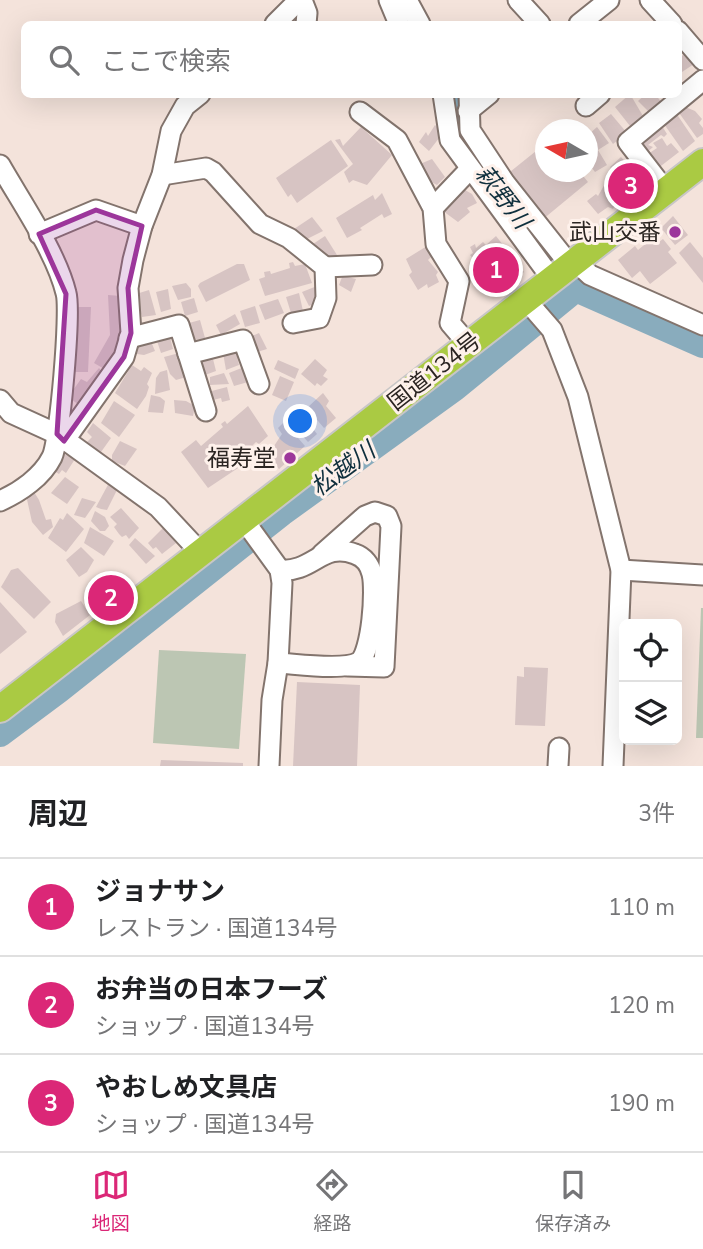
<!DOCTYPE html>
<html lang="ja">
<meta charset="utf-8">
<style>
:root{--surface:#fff;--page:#f6f6f6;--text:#202124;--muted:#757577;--line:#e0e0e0;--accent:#db2777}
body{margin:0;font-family:"Nunito Sans","Noto Sans JP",sans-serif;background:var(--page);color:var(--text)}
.controls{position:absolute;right:21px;bottom:21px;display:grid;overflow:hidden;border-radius:10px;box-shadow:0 7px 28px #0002}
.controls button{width:63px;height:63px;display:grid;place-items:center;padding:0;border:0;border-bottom:2px solid var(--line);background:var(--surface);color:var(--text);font:35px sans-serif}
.compass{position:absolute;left:535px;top:119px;width:63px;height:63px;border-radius:50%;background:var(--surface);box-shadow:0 7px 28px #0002;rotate:279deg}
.you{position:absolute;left:301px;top:422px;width:24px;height:24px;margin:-18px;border:5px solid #fff;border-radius:50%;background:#1a73e8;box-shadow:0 0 0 10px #1a73e833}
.badge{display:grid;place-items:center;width:46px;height:46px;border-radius:50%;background:var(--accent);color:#fff;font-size:23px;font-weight:700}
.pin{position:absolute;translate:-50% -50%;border:4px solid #fff;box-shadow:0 2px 7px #0006}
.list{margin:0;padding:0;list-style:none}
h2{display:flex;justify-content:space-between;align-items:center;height:91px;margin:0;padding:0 28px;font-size:30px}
h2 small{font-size:23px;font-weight:400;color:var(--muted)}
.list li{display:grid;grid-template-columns:46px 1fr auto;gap:21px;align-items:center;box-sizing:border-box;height:98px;padding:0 28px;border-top:2px solid var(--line)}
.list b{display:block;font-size:26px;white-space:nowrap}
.list p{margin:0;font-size:23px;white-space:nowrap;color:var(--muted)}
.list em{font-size:23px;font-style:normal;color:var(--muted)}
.icon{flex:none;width:38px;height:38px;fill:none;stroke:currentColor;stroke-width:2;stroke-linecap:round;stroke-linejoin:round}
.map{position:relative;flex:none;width:703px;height:766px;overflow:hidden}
.search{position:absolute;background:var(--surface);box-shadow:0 7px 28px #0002;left:21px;right:21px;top:21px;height:77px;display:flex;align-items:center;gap:18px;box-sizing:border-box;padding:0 24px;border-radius:10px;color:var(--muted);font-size:26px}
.sheet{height:385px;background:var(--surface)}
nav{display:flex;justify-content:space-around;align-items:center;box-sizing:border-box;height:98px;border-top:2px solid var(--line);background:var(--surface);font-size:19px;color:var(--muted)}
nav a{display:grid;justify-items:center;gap:4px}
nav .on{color:var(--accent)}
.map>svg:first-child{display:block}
</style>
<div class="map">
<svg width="703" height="766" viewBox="0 0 703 766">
<rect width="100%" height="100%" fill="#f4e3db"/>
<!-- green -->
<g fill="#bcc6b3">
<polygon points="701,608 703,608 703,738 696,738"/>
<polygon points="159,650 246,654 239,749 153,743"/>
</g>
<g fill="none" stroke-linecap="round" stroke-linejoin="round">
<!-- river -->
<g stroke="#89acbd" stroke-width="26">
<polyline points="457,94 458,134 474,160 575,288"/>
<polyline points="0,734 59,690 282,513 455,388 576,289 703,345"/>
</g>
</g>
<!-- building -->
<g fill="#d7c4c3">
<polygon points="687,52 694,64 682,72 678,67 678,59"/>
<polygon points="630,94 643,116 630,126 615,107"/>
<polygon points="646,94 655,94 662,103 650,113 638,101"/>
<polygon points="683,106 695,111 702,119 699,123 703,128 703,134 697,138 677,110"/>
<polygon points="676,113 695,141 683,151 664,124"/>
<polygon points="611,114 627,133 613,144 599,123"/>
<polygon points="660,123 667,134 664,137 661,135 648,145 653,147 645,154 636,143"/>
<polygon points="435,125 443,133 429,151 419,142 426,132 428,136"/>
<polygon points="361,127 392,155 367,185 353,180 349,183 344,172 353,164 335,140 340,139 343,146"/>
<polygon points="597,127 609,143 598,150 607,165 595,172 588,163 588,135"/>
<polygon points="662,138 667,146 671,143 679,152 657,169 648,154 657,148 653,143"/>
<polygon points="331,140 348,166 297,203 291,194 288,197 276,178"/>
<polygon points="546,143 546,172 580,172 588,182 542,220 506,175"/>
<polygon points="621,157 630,167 638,162 649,178 629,193 610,167"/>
<polygon points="432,159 445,177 437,185 428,180 420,164"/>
<polygon points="606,182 621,191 613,209 608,207 598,214 587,201 596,194 598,196"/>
<polygon points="465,190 472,194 477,203 467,208 470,212 458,222 443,211"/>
<polygon points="382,193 392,214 384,218 382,214 360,228 362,230 347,238 336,218 373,195 375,200"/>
<polygon points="673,216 688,235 675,245 661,228"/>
<polygon points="312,217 323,231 307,239 300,236 294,229"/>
<polygon points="325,236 337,255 332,257 319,256 313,244"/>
<polygon points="496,236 524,272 495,294 493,288 489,291 477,268 479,266 470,255 473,253 470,247 475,244 476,248 483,242 486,245"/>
<polygon points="654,237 659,242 663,239 671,249 668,252 677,263 650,284 640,271 632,278 618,260 635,246 638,250"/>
<polygon points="690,242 703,258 703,283 679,253"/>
<polygon points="427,246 432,256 428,260 438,272 436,275 439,282 428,288 427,284 418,290 409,275 412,272 406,259"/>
<polygon points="293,262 295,266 305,264 312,283 265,296 259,279 265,277 264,272 270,271 271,274 290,268 289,263"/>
<polygon points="237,264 244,264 250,280 206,302 198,286 200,283"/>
<polygon points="344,272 348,272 348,277 356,279 351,292 339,285"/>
<polygon points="186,283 191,289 191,297 178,300 172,286"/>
<polygon points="317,286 317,303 309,306 302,292"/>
<polygon points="168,289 171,309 161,312 156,292"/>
<polygon points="149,290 156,315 142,317 136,294"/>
<polygon points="299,293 303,311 291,313 286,297"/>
<polygon points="108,295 121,296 122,343 106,370 94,363 110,335"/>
<polygon points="194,298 198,312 185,316 181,302"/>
<polygon points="278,299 284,313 265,320 259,305"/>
<polygon points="255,306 260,323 245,327 240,311"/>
<polygon points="78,307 91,307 88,372 74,372"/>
<polygon points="235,314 240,324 221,335 216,325"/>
<polygon points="200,320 205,338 194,340 189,323"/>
<polygon points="169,333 173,349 161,353 156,338"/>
<polygon points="259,333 267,349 257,352 250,337"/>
<polygon points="150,339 155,351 144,355 137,354 135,347 137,341"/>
<polygon points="235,348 239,365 226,370 223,353"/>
<polygon points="183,352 190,376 176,380 170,374 164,357"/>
<polygon points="212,355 216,371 205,375 200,358"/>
<polygon points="315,359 327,370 323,376 328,379 321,386 317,383 315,386 301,374"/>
<polygon points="278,360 299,369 295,379 274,369"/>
<polygon points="132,365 141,371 144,367 152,373 147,384 149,387 146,396 137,409 115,393"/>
<polygon points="244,367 248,382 234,386 229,373"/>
<polygon points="99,368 104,374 79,405 71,399 71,393 81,379 87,382"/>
<polygon points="167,370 170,390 155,394 156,378 160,372"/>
<polygon points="224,373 229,384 210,385 210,377"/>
<polygon points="280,376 294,382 286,401 272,395"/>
<polygon points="227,387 230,400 222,402 221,398 209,401 208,392"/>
<polygon points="323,393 329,401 326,406 336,418 324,428 307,408"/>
<polygon points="151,395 160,397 165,401 163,413 148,412"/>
<polygon points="174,400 186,401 195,406 193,416 175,413"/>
<polygon points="114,401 135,415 119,437 101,423"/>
<polygon points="248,406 268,436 259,444 256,442 252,446 255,450 251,457 241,466 208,488 181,452 196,440 201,446 223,427 221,424 225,421 227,424"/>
<polygon points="298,408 309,418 307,421 317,434 308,442 286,417"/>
<polygon points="284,422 305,446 279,469 271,460 276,455 272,449 282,434 278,428"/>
<polygon points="93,423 111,438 101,452 86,443 92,437 87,432"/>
<polygon points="120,441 137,449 125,466 112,461 112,455"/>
<polygon points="62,453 75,459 66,473 62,470 59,474 54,471"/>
<polygon points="65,477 79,487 67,504 51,493"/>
<polygon points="110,481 118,488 107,510 101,509 96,507"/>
<polygon points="34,492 39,500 46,520 51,519 53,527 43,535 32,522 26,495"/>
<polygon points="82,498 96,502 85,518 74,515"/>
<polygon points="121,508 139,528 129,539 126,535 122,537 119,534 114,527 117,524 110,517"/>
<polygon points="95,511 105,517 109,526 105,531 100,531 91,521"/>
<polygon points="67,513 84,529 66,552 48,538 60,518 63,520"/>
<polygon points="165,526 176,543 162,554 156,547 153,549 148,543"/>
<polygon points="90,527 114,541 104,556 84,543"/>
<polygon points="135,538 155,556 146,564 129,545"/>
<polygon points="81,547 94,560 87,572 79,577 66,560"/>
<polygon points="18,568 51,602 34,619 1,587 11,570"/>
<polygon points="103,581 111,583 118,589 107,599 98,587"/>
<polygon points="81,601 90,615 63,636 55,622 56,614"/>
<polygon points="0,602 27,632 0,654"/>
<polygon points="524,667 548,668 545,726 515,725 517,676 524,677"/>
<polygon points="297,682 360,685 357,766 293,766"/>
<polygon points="161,760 243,763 243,766 160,766"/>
</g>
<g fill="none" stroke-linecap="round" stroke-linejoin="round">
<defs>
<g id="minor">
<polyline points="302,0 307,13 306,24"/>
<polyline points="389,0 399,24"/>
<polyline points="407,0 420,24"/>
<polyline points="518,0 540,24"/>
<polyline points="650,0 672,24"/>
<polyline points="275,24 299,0"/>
<polyline points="579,24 609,0"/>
<polyline points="678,31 703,60"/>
<polyline points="443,94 450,140 552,279"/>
<polyline points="469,94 470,130 505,183 570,265"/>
<polyline points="586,106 600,94"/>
<polyline points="468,111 489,94"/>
<polyline points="360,112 397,140 433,208 436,244 459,281 450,323 468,344"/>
<path d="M0,165C21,202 56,252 66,293C71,311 60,440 52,457C42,477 20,492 0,501"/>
<polyline points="162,175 206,168 213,172 260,224 289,238 325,267 326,298 319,318 293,323"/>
<polyline points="665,190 628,142 703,80"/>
<polyline points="433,208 470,169"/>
<polyline points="39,234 96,210 142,226"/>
<polyline points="575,261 590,275 703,325"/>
<polyline points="325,267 372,265"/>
<polyline points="526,300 552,330 578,397 621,570 613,766"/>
<polyline points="129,338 179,325 206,411"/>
<polyline points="188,354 243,340 259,384"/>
<polyline points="0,400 11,413 57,434 158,507 200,552"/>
<polyline points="64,441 124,357 131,333 128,288 133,260 142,226 162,175 171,131 185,106 200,94"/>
<polyline points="243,519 280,570 282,583 278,663 272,700 269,766"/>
<polyline points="322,554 365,516 375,512 387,516 391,526 384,667 348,666"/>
<polyline points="621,570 703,575"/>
<path d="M278,663C297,664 344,671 359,662C372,652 376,589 372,574C370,565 364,557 355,554C322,541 313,573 280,570"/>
<polyline points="558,766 559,748"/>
</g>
<polyline id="highway" points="0,709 703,162"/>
</defs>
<!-- minor casing -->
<use href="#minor" stroke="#83746d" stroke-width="23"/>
<!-- highway casing -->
<use href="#highway" stroke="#c8c6c6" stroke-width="30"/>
<!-- minor -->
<use href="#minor" stroke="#fff" stroke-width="19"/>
<!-- highway -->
<use href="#highway" stroke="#aaca43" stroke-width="26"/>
</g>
<!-- marked area -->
<path fill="#9c369b" fill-opacity="0.2" stroke="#9c369b" stroke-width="5" stroke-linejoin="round" d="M96,210L142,226L128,288L131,333L124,357L64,441L57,434L66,294L39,234Z"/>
<!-- markers -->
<g fill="#9c369b" stroke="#fef1eb" stroke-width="2.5">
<circle cx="675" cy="232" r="7"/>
<circle cx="290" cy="458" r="7"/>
</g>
<g text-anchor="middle" stroke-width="6" stroke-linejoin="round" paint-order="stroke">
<!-- poi labels -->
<g font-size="23" fill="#2b2522" stroke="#fef1eb" text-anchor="end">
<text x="661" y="240">武山交番</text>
<text x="276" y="466">福寿堂</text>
</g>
<!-- street labels -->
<g font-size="23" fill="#2b2522" stroke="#fef1eb">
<text transform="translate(434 371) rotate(-38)" y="8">国道134号</text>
</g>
<!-- water labels -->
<g font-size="24" font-style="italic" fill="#0f2f3d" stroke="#fef1eb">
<text transform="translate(503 197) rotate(52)" y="8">萩野川</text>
<text transform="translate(343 469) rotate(-36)" y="8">松越川</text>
</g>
</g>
</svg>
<div class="controls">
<button><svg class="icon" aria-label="locate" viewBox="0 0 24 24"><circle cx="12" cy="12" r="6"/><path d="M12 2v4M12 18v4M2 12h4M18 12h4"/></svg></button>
<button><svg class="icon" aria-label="layers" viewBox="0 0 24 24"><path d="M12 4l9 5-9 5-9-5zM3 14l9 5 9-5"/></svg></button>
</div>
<svg class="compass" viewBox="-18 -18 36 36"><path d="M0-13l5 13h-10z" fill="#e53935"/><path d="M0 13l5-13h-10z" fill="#757577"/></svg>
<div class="you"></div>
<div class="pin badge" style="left:496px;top:270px">1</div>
<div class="pin badge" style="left:111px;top:598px">2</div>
<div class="pin badge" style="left:631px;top:186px">3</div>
<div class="search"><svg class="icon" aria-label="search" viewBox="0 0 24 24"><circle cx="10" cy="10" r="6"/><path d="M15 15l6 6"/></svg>ここで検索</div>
</div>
<section class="sheet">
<h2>周辺<small>3件</small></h2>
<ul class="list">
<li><span class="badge">1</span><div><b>ジョナサン</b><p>レストラン · 国道134号</p></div><em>110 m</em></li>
<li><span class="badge">2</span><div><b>お弁当の日本フーズ</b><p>ショップ · 国道134号</p></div><em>120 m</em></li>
<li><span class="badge">3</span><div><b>やおしめ文具店</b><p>ショップ · 国道134号</p></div><em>190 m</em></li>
</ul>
</section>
<nav>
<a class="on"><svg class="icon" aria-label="map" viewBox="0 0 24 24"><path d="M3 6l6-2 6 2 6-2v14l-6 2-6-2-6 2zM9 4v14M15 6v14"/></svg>地図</a>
<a><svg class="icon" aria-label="directions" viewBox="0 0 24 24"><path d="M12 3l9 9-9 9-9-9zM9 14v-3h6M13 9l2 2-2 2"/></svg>経路</a>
<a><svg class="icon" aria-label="saved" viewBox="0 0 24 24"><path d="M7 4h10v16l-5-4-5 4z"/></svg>保存済み</a>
</nav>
